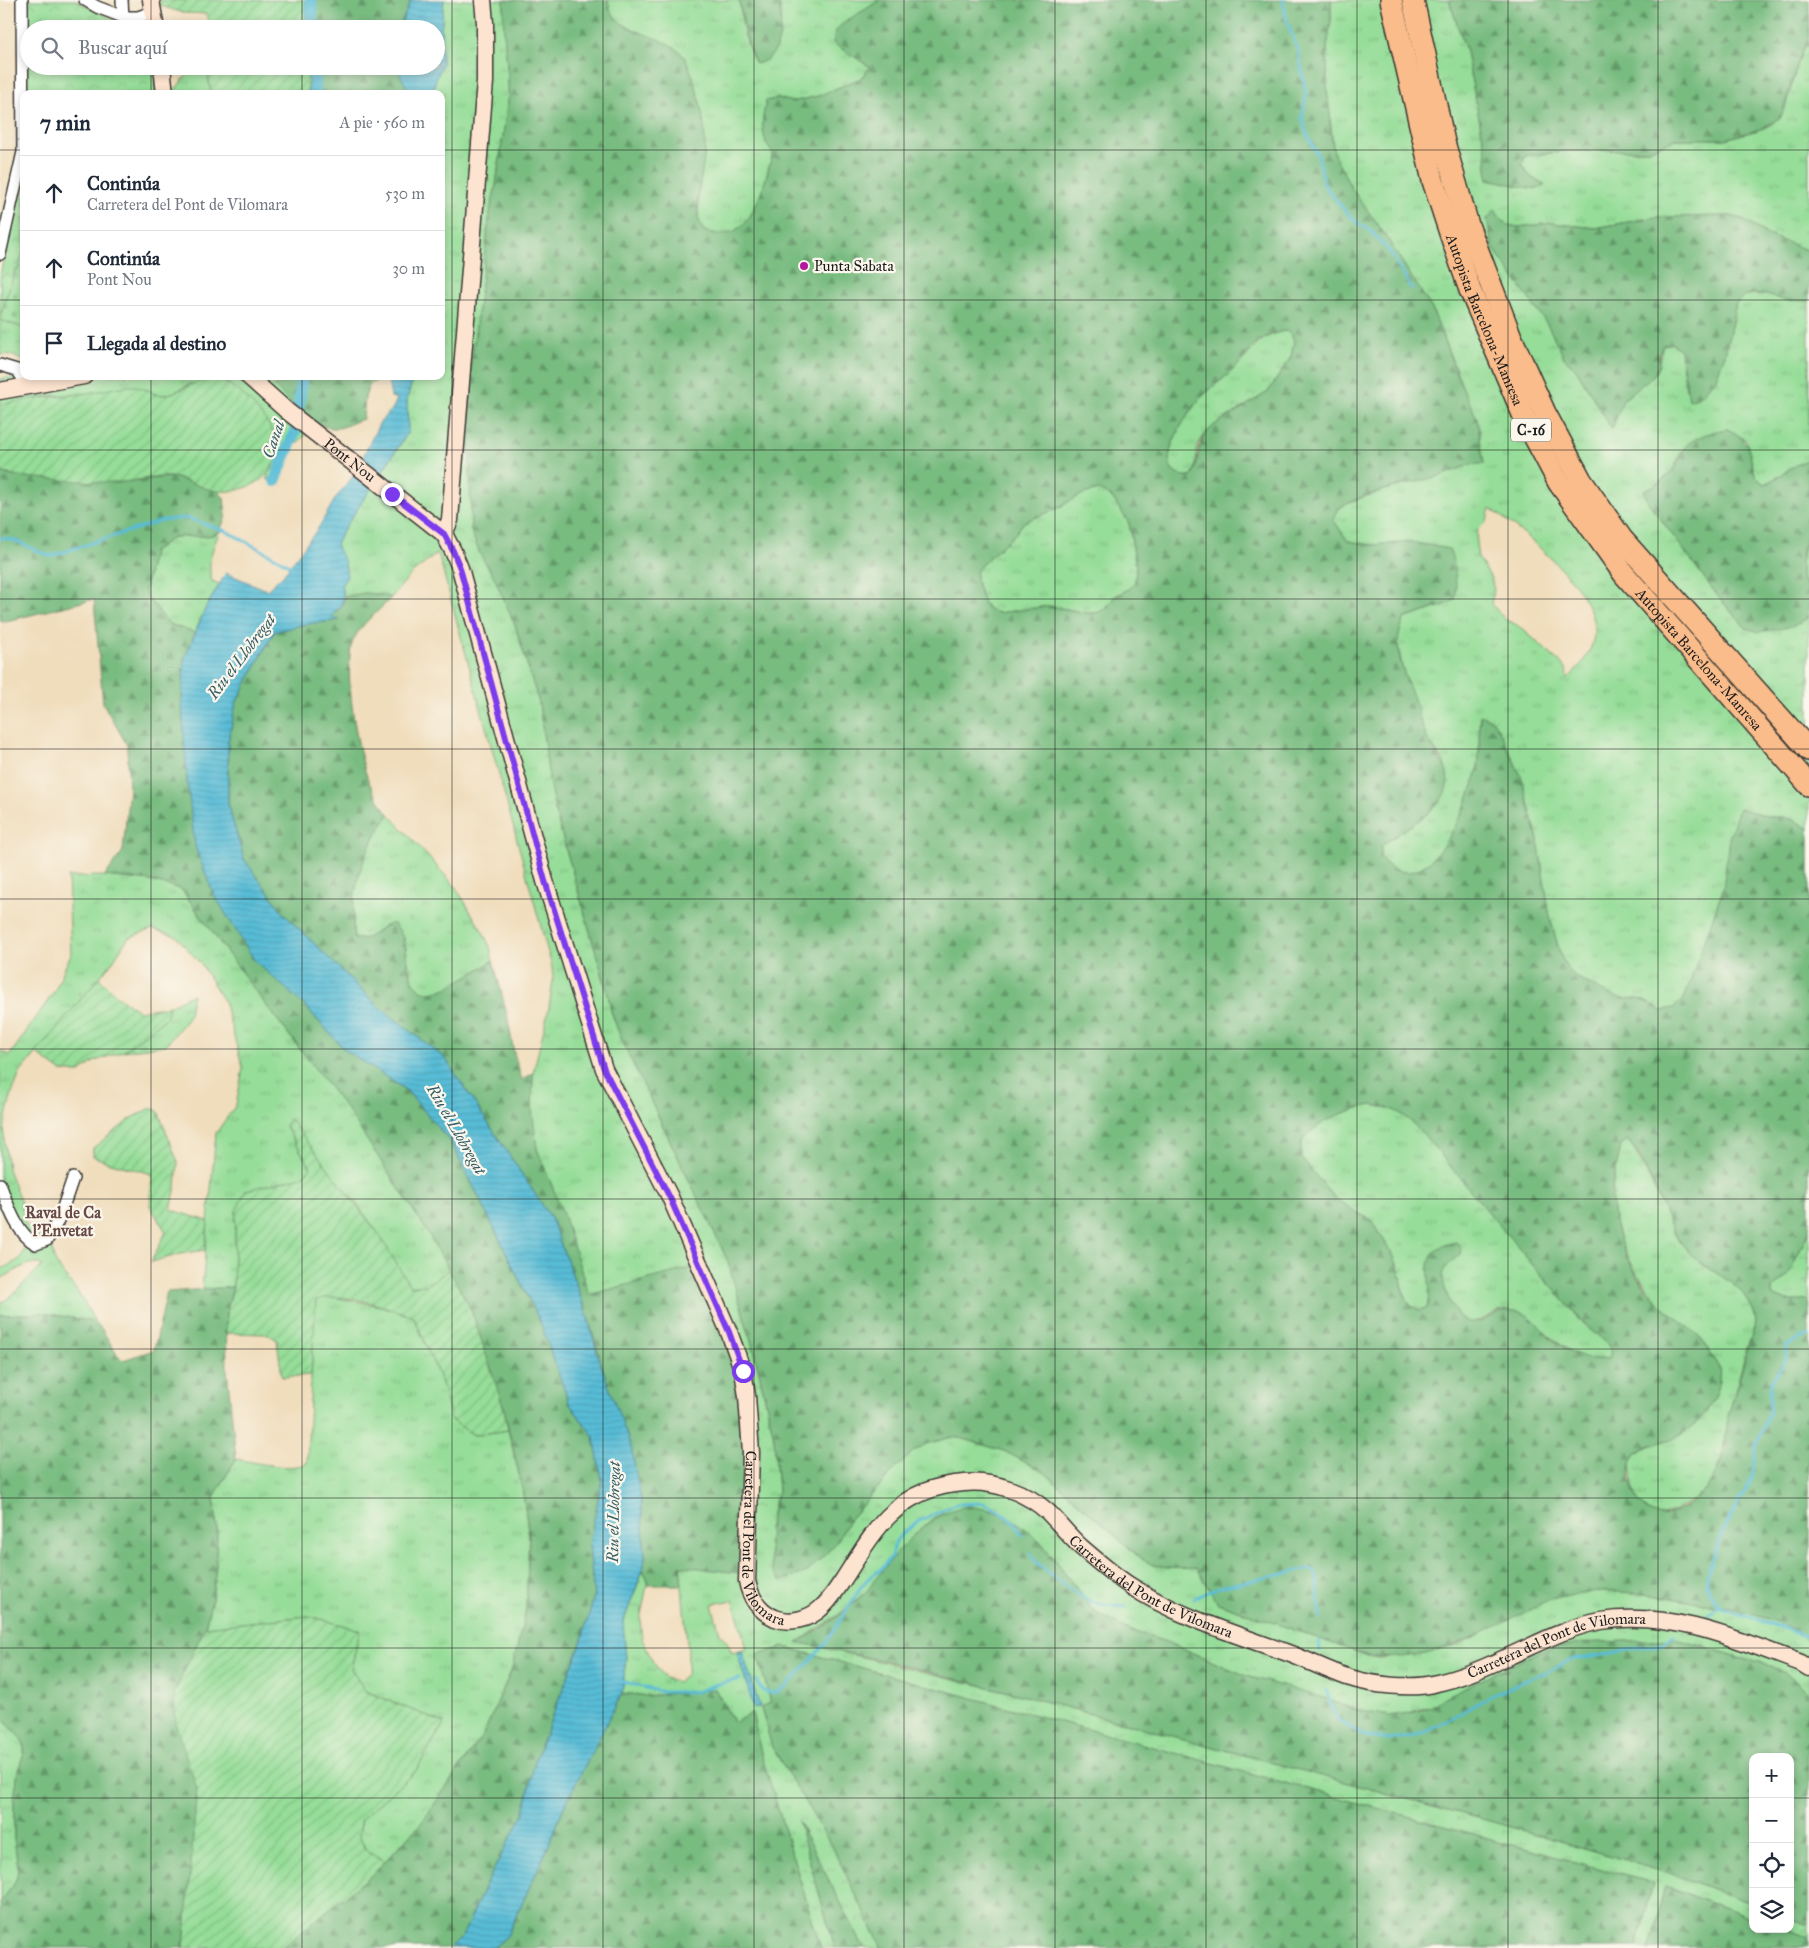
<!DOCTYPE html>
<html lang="es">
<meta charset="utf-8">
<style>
:root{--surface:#fff;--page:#f6f6f7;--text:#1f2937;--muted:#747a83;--line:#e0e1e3}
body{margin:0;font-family:"IM FELL Great Primer",serif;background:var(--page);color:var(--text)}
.controls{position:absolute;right:15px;bottom:15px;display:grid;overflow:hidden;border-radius:10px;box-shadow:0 2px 8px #0003}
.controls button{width:45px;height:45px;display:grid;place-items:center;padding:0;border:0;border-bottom:1px solid var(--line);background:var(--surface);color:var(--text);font:25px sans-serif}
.stop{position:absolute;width:15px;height:15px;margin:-11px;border:4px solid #7c3aed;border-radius:50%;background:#fff}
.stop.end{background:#7c3aed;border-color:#fff;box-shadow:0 1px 5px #0008}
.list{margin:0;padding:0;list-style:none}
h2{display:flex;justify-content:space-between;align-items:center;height:65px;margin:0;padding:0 20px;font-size:21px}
h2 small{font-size:16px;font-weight:400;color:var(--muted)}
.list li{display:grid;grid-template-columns:32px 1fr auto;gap:15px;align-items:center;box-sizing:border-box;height:75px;padding:0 20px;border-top:1px solid var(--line)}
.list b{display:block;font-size:19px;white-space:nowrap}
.list p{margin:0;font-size:16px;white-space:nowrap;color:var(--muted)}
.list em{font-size:16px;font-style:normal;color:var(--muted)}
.icon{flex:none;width:28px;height:28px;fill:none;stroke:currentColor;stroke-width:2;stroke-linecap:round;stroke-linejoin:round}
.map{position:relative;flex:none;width:1809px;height:1948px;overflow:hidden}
.search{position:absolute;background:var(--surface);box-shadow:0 2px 8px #0003;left:20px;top:20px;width:425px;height:55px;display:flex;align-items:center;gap:12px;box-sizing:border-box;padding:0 18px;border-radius:28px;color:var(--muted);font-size:19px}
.panel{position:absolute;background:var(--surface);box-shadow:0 2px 8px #0003;left:20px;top:90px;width:425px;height:290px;border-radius:10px}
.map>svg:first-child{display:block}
</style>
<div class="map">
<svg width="1809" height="1948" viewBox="0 0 1809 1948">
<defs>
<pattern id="grass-tufts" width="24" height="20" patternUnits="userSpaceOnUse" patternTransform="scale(1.25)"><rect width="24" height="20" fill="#95dd98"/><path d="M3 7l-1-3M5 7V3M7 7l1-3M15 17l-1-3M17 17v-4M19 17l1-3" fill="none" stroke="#80bd82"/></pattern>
<pattern id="forest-firs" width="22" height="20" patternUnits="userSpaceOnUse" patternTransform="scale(1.25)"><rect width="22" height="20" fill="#78bc80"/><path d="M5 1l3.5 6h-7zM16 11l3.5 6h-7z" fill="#629868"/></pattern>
<pattern id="cemetery-stones" width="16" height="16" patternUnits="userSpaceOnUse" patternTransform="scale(1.25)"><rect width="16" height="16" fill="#95dd98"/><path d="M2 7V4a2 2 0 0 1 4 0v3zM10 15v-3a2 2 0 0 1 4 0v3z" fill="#80bd82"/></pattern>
<pattern id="park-crowns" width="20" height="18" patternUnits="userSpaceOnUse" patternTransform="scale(1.25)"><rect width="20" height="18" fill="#95dd98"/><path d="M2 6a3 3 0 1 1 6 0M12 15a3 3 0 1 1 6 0" fill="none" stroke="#80bd82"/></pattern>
<pattern id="garden-furrows" width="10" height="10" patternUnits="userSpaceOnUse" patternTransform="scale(1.25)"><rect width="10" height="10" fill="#95dd98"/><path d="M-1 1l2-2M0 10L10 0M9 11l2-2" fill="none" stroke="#80bd82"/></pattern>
<pattern id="water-rules" width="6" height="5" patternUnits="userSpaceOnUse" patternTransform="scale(1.25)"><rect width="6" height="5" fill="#58bcd6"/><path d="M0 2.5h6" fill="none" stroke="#4ca1b7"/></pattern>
</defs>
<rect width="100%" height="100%" fill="#fbf7ec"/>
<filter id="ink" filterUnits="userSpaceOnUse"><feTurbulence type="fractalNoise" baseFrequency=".02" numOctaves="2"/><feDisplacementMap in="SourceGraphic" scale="10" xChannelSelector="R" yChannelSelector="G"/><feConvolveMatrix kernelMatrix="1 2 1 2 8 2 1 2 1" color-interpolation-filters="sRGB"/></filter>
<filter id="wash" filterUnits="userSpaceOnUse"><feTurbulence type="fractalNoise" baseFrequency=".0096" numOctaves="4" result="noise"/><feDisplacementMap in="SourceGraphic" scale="20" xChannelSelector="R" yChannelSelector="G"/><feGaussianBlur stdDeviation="1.12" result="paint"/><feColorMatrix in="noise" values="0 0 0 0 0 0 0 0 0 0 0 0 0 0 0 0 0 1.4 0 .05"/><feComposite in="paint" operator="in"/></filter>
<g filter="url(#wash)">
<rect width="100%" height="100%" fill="#f0ddbc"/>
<!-- grass -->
<g fill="url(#grass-tufts)" stroke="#587c5a" fill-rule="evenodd">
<path d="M444,0H504C501,34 510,67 508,100L496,185L490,213L469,381L471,531L480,554L494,576L515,625L539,703L550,785L555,811L608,994L611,1011L622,1041L727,1259L754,1351L774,1437L778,1491L774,1503L769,1529L770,1557L808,1572L836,1543L849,1520L894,1470L914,1451L926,1444L952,1437L964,1439L1004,1451L1044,1472L1123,1542C1146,1568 1163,1570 1196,1568L1218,1603L1368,1656L1384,1659L1457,1645L1548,1601C1598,1585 1647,1593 1699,1603C1727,1608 1757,1614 1784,1625C1793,1629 1801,1636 1809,1642V1694L1788,1674L1777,1668L1676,1639L1579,1643L1539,1652L1443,1698L1432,1706L1403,1714L1390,1716L1364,1712L1247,1676L1169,1643L1129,1630L1095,1612L1039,1540L1018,1523L994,1510L943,1513L932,1519L910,1539L867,1591L837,1616L798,1642L1013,1693L1493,1822L1661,1870L1753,1904V1918L1665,1886L1649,1948H1637L1653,1883L785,1647L757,1654L771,1702L761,1708L772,1747L834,1850L882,1948H864L799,1823L835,1948H821L762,1757L752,1713L734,1723L715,1689L648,1696L622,1693L626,1658L623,1623L643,1570L648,1580L640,1620L642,1639L653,1662L665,1678L677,1682L687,1674L688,1653L680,1565L739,1573L740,1396L730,1359L708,1298L694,1268L589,1295L558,1202L537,1149L532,1115L533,1073L549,1008L553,980L552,967L438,553L411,574L391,598C374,592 362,594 345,597L341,586L336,545L342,532L408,433L407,398L414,376H441V94H434L435,82L442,64L441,30ZM733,1600L747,1649L732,1653L727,1642L720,1634L712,1604Z"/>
<path d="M608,0H739L744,33L752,57L778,41L781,14L779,0H879L859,15L846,20L858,59L870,67L861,78L818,96L792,102L778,98L765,142L773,153C765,178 756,231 724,234C718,235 710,232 704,231L698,219L700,103L688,64L642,33L616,21L609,10Z"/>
<path d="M1331,0H1449L1465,47L1486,153L1488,179L1537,189L1545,184C1533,180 1528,175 1522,165L1525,156L1566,151L1648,150L1676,139H1725L1761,129L1772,124L1785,108L1800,57L1804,47L1809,45V251L1768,235L1742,219L1731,216L1656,217L1595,228L1552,223L1518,227L1508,225L1501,219L1487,220L1493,248L1547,324L1565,358L1576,369L1612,429L1623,400L1638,388L1658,365L1663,345L1672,343L1680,350L1686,390L1698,397L1715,381L1725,354L1736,303L1744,297L1753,294H1763L1784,300L1809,301V460C1793,464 1780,479 1764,484L1756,478L1746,440L1727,429C1710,433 1693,437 1682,451C1677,457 1677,466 1671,472C1667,477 1661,480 1656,485C1652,488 1650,497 1648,502L1720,599L1746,628L1798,624L1809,617V829L1796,821L1783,817H1770L1739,808L1723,889L1684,1000L1673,1008L1661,1011L1650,1003L1638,999H1623L1610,995L1576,977L1567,969L1561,957L1550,918L1538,840L1521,776L1499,730L1492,720L1480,716C1478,735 1481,754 1477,773C1469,807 1423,911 1380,857L1382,845L1433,810L1447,773L1443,760L1427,739L1403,670L1398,645L1399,632L1404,619L1443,606L1448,549L1411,542L1372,545L1348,541L1334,521L1337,509L1349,502L1391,488L1442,475L1471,463H1484L1480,444V431L1432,309L1383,232L1352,189L1334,154L1327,89V48L1331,20ZM1490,508C1523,533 1605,593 1593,641C1589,657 1578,668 1568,679L1566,668L1527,633L1517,625L1506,620L1491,604L1494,590L1491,578L1478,557L1476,543L1478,530L1487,521Z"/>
<polygon points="194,66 207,66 211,94 174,94 174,91"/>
<path d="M0,320L24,328V362C17,357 9,353 0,355Z"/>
<path d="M1286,331L1292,335L1294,342L1291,357L1268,392L1213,426C1207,432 1201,438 1198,446C1195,457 1198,467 1191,477L1174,474C1171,469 1169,466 1169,460C1168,443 1190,408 1203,396C1213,386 1225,378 1235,368C1253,351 1259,335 1286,331Z"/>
<polygon points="24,375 264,376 288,400 317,424 292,448 279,483 268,480 267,474 273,468 255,408 229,384 222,380 190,384 169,395 153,394 151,391 47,396 0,405 0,379"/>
<polygon points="1099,490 1112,497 1129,523 1136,567 1135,582 1129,589 1115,596 1105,609 1097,613 1089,613 1049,606 998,613 989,610 984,603 976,580 976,572 981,565 1015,534 1024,522 1054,510 1083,494"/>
<path d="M220,531C213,547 206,563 212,581L220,584L206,607L195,633L169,624L147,597L145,590L153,552L173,537L205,536L213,535Z"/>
<path d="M1809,531V590C1795,569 1802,552 1809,531Z"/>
<path d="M389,814L455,886L484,934L490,947L493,961C482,968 470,974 459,981C441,992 421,1002 411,976C407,963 407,949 404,937L385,925C376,934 367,941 354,939C349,890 362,854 389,814Z"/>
<path d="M105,876L151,881L181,889L256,992L348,1111L425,1228L449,1270L427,1285L410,1287L380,1236L353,1199L285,1126L311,1168L301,1177L236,1211L233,1287L202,1289L216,1133L236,1105L243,1068L224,1001L200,963L176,936L152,929L128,938L113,961L20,1073L12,1093L5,1120L4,1138L8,1169L21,1203L24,1220L28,1227L39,1233L46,1231L57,1232C43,1260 65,1273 79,1294C85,1303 90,1313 95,1322L43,1313L0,1315V1303L9,1298L42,1266L40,1264H28L0,1279V1270L20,1259L26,1247L15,1234L0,1208V1051L10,1055L54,992L71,954L68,877Z"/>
<polygon points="193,994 188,1018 166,1045 124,1051 166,1018 169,1006"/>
<path d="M1372,1105L1396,1110L1414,1124L1438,1149L1531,1263L1587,1327L1607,1343L1611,1351L1609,1358C1569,1367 1548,1326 1516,1312C1499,1304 1483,1324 1466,1324C1453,1313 1439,1288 1444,1271C1447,1263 1454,1259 1461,1255L1456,1242L1429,1291L1430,1299L1428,1307L1420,1310L1413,1307L1407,1300L1403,1292L1401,1276L1395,1259L1372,1220L1349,1209L1335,1198L1301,1158C1301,1153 1300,1147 1302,1142C1312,1123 1352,1108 1372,1105Z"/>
<path d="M1627,1140L1632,1146L1648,1175L1675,1235C1683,1246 1692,1256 1702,1264C1707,1268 1713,1270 1719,1274C1735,1284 1754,1301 1756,1322L1748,1344L1728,1417L1722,1457L1713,1481L1695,1499L1674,1512L1658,1516L1650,1513L1638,1502L1633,1487L1631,1462L1635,1455L1642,1449L1664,1441L1705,1415L1716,1392L1719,1368L1702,1339L1662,1306L1652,1294L1636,1272L1621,1243L1614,1219L1611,1194L1621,1145Z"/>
<polygon points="1809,1231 1809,1301 1789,1301 1772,1296 1772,1289 1789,1274"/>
<path d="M328,1296L381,1306L414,1317L444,1388L451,1420L474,1435L508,1430L522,1487L529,1536L526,1610L512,1669L484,1733L422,1822L385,1861L366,1850L359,1835L362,1818L415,1772L444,1723L365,1691L351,1669L360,1630L308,1616L205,1627L212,1599L216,1566L217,1527L214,1497L236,1459C254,1462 291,1472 307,1463L314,1318L316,1300Z"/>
<polygon points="0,1717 18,1734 24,1743 24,1753 18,1771 14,1800 14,1838 18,1867 17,1877 13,1886 0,1902"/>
<polygon points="1790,1918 1809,1925 1809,1939 1783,1929 1790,1929"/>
</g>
<!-- forest -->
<g fill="url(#forest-firs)" stroke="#4a6c4e" fill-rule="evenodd">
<polygon points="305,0 411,0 402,21 403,29 306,29"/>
<path d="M504,0H608C612,41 675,28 689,66C698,91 705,118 705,145C705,168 695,193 698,217C699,222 702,227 704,231C710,232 718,235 724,234C756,231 765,178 773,154C760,135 761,123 766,101L778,98L792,102L818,96L861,78L870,67L833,43C834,39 834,34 836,31C839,23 870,8 879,0H1331V20L1327,48V89L1330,114V127L1334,154L1352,189L1383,232L1432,309L1460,383L1477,418L1484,464C1466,463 1457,471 1440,476C1405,485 1368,491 1337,509L1334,521L1348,541L1372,545L1411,542L1449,549C1456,566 1457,582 1455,600C1438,609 1421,612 1404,619C1401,628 1398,636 1398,645C1399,666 1409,685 1416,704C1419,715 1422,729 1428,740C1439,760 1457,772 1442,798C1433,815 1398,832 1382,845L1380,857C1423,911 1469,806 1477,772C1481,754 1478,734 1480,715L1492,720L1499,730L1521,776L1538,840L1550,918L1561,957L1567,968L1576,977L1610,995L1623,999H1638L1650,1003L1661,1011L1673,1008L1684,999L1723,889L1729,838L1739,808L1770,817H1783L1796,821L1809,829V1231L1789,1274L1772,1289V1296L1789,1301H1809V1642C1801,1636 1793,1629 1784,1625C1757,1614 1727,1608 1699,1603C1647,1593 1599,1585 1548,1601C1494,1627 1429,1666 1368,1656L1218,1603L1196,1568C1176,1569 1160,1570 1143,1560L1044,1472L1004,1451L964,1439L952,1437L926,1444L914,1451L894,1470L849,1520L836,1543L808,1572L781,1581L772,1571L769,1543L771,1516L778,1491L774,1437L754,1350L727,1259L622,1041L611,1011L608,994L555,811L550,785L539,703L515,625L494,577L480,554L471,531L469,381L490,213L496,185L508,100C510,67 501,34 504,0ZM1286,331L1292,335L1294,343L1291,357L1268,392L1213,426C1192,446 1203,459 1191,477C1145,476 1184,419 1198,401C1209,388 1224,379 1235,368C1244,360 1250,349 1258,342C1266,336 1276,332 1286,331ZM1099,490L1112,497L1129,523L1136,567L1135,582L1129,589L1115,596L1105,609L1097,613H1089L1049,606L998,613L989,610L984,603L976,580V572L981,565L1015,534L1024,522L1054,510L1083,494ZM1372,1105C1400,1109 1406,1116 1425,1136L1531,1263L1587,1327L1607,1343L1611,1351L1609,1358C1587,1363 1566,1351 1550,1337C1541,1330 1536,1319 1525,1314C1493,1298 1473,1347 1453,1307C1448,1298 1444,1289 1443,1278C1443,1267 1452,1261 1461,1255L1462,1248L1456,1242C1414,1250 1435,1280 1428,1307L1420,1310L1413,1307L1407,1300L1403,1292L1401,1276L1395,1259L1372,1220L1357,1213L1335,1198L1301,1158C1301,1153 1300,1147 1302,1142C1312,1123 1352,1108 1372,1105ZM1627,1140C1644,1156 1658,1198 1669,1221C1673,1229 1676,1237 1682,1244C1688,1251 1695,1260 1704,1265C1725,1279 1753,1293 1756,1322C1746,1353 1738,1385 1728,1416C1724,1429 1726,1444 1722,1457C1715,1483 1694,1508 1667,1515C1638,1522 1621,1474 1635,1455C1642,1446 1655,1444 1665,1441C1689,1434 1703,1420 1714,1397C1717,1390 1721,1376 1719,1368C1718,1365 1714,1361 1713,1358C1709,1352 1706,1344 1701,1339C1692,1328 1680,1321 1669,1312C1637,1287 1610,1234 1612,1193C1612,1177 1619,1161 1621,1145Z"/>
<path d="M739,0H779C782,23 784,58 756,64C745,43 744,22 739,0Z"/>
<path d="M1449,0H1809V45L1804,47L1800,57L1781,117L1761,129L1725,139H1676L1648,150L1566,151L1525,156L1522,165C1528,176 1533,180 1545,184L1538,189C1521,188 1505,182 1488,179L1486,153L1465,47Z"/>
<polygon points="307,66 397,66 409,93 308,94"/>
<polygon points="1495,210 1501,219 1508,225 1518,227 1552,223 1595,228 1656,217 1731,216 1742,219 1768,235 1809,251 1809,301 1784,300 1763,294 1753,294 1744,297 1736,303 1725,354 1715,381 1698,397 1689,400 1680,350 1672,343 1663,345 1659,354 1659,365 1654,375 1623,400 1612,429 1576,369 1565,359 1547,324 1493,248 1487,220"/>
<path d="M277,376H386L370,384L365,397L363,419C355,421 344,428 337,428C313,429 291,403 275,387Z"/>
<path d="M1727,429C1762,443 1742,469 1764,484C1782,478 1790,464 1809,460V531L1802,550L1801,570L1802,580L1809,590V617L1798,624L1784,628L1759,632L1746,628L1720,599L1648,502L1644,490C1658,484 1669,478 1677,464C1681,457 1681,450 1688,444C1698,435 1714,432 1727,429Z"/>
<polygon points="0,472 11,476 119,482 169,477 177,478 218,491 224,498 226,516 220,531 213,535 205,536 173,537 153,552 145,590 147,597 169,624 195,633 184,660 187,781 304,1005 344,1049 407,1091 450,1141 479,1197 541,1324 569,1403 594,1437 602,1480 589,1545 594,1597 580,1646 535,1760 524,1813 486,1884 462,1937 451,1948 281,1948 374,1873 422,1822 484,1733 512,1669 526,1610 529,1536 522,1487 504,1409 471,1309 425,1228 348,1111 256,992 181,889 151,881 105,876 123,851 129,788 127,745 103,703 94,599 3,622 0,620"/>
<path d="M364,593L379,594L391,598C378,612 360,624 353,641C342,666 358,757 369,782C374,794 381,804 389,814C362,854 349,890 354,939C373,941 377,927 393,923C407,936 405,952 409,969C416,1002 438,994 459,981C471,974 482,968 493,961L507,1014L514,1053L522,1080L533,1073L532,1109L537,1149L561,1208L589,1295L694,1267C711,1305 734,1357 741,1397C750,1455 742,1515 740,1573L680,1566L682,1585H647L648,1580L643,1570L645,1559L641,1499L587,1314L551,1218L445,1058L378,1006L285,915L244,859L228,805V742L236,703L274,632L301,625L339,620L331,616L341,607L345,597Z"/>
<polygon points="233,1287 226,1315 227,1369 236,1459 214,1497 217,1527 216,1566 212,1599 205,1627 174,1693 188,1758 197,1789 184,1948 0,1948 0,1902 13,1886 17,1877 18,1867 14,1838 14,1800 18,1771 24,1753 24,1743 18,1734 0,1717 0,1315 43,1313 95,1322 101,1328 116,1353 123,1360 154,1350 167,1292"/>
<path d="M969,1506C1001,1511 1014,1518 1039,1540L1095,1612L1129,1630L1169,1643L1247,1676L1327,1699L1351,1709L1390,1716L1419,1711L1432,1706L1443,1698L1539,1652L1579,1643L1676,1639L1777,1668L1788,1674L1809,1694V1925L1790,1918V1757H1753V1904L1661,1870L1493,1822L1013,1693L898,1664L797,1642C816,1634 851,1607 866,1592C870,1588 873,1582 877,1577C903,1546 927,1512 969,1506Z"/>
<polygon points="785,1647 1653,1883 1637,1948 882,1948 834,1850 772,1747 761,1708 771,1702 757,1654"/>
<polygon points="715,1689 734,1723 752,1713 762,1757 821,1948 493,1948 507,1936 548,1847 563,1809 622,1693 648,1696"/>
<polygon points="798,1821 864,1948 835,1948"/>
<polygon points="1665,1886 1753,1918 1753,1929 1783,1929 1809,1939 1809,1948 1649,1948"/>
</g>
<!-- cemetery -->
<polygon fill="url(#cemetery-stones)" stroke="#587c5a" points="24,249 24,328 0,320 0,317 15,269 18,270"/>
<!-- park -->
<g fill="url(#park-crowns)" stroke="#587c5a">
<polygon points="25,0 76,0 120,23 127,29 29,29 29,66 153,66 156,94 26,94"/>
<polygon points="24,165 24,249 18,270 15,270 0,317 0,275"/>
</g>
<!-- garden -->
<g fill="url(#garden-furrows)" stroke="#587c5a">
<polygon points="159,0 305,0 306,29 209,29 207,14 184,13 161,6"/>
<polygon points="207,66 307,66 308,94 211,94"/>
<path d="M214,379C235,383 254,404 266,421C296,461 259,495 217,491C201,489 186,478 170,477C154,476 136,481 121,482C102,483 83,481 64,480C42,478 21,478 0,472V405L29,399L82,394L127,386H135L151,391L153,394C176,399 188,380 214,379Z"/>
<polygon points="99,978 117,996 139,1011 169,1006 166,1018 124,1051 95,1061 80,1072 62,1072 36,1053"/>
<polygon points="151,1108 158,1111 178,1162 176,1186 171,1210 208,1221 205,1250 185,1253 151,1262 166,1232 150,1206 152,1174 107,1162 93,1156 93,1148 132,1118"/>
<path d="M290,1119L380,1236L410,1286L427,1285L449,1270L471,1309L504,1409L508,1430L474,1435L451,1420L444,1388L414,1317C387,1307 344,1291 316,1300L311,1375L282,1377L277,1340L268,1334L226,1333V1315L233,1287L236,1211L246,1190L301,1177L311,1168L285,1125Z"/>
<polygon points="308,1616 360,1630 351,1669 365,1691 444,1723 415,1772 362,1818 359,1835 365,1850 385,1861 374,1873 281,1948 184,1948 197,1789 176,1725 174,1693 205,1627"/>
</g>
<!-- water -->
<g fill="url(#water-rules)" stroke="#3a6c79">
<polygon points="411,0 444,0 441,30 442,64 435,82 434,94 409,93 397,68 397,66 436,66 436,29 403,29 402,21"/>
<path d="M387,376H414L407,398L408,432L342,532L336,545L345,563L347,577L341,586C346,601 342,606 331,616L340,620L301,625L274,632L236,703L228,742V805L244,859L285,915L378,1006L445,1058L551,1218L587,1314L599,1360L631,1446L641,1499L645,1559L643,1570L623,1623L626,1658L622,1693L563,1809L548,1847L507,1936L493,1948H451L462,1937L486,1884L524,1813L535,1760L580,1646L594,1597L589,1545L602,1480L594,1437L569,1403L541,1324L479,1197L450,1141L407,1091L344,1049L304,1005L255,961L214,895L195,847L187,781L182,704L184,660L206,607L226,573L267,590L283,575L319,527L335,499L354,475L380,422L393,408L397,399L391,397Z"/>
<polygon points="742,1651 760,1707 754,1709 737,1653"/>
</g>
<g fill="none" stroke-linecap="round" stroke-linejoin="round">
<!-- stream -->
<g stroke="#58bcd6" stroke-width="3">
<polyline points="1283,0 1287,22 1299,53 1306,96 1302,118 1307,134 1319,158 1324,185 1346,212 1360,225 1370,230 1390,252 1412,289"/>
<path d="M0,538C18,538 34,552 51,556L164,520L187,518L226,531L293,567"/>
<polyline points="1809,1335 1786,1346 1787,1358 1771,1382 1769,1414 1756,1444 1752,1478 1721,1535 1707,1576 1707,1584 1709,1591 1718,1606 1724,1610 1780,1627 1809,1638"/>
<path d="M1030,1553C1038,1568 1078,1597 1095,1603C1104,1606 1116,1606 1126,1607"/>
<polyline points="1194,1598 1219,1587 1309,1569 1313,1570 1317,1576 1320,1619"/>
<polyline points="1706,1615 1718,1606"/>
<polyline points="1319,1641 1320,1652"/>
<polyline points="756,1680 762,1690 769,1693 777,1692 787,1686 826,1643 863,1584 872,1575 879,1571 891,1557 896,1541 901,1535 917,1522 956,1504 983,1503 994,1508 1014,1522 1022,1535"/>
<polyline points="620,1681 662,1692 696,1692 714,1685 740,1679"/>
<polyline points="1326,1690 1334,1713 1339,1720 1349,1727 1367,1736 1388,1740 1395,1739 1424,1733 1489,1697 1574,1659 1652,1646 1663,1643 1674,1636"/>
</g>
<!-- canal -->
<g stroke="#58bcd6" stroke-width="12">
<polyline points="311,0 312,29"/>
<polyline points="314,66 315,94"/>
<polyline points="275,481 296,429 302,376"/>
</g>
</g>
</g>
<g filter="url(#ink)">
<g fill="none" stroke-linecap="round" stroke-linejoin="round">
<defs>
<g id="street">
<polyline points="85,0 97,7 123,17 137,29"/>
<polyline points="122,0 123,17"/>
<polyline points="123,17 138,17 153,12"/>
<polyline points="0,254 23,152 22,0"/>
<polyline points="0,365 17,370 28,386"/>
<path d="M0,1184C8,1205 16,1233 36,1244L47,1240L59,1219L73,1178"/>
</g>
<g id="secondary">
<polyline points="151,0 156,29"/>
<polyline points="162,66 165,94"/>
<path id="s1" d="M248,376L287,411L444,534L453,551L460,568L545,881L604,1069L670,1197L729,1332L743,1371L747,1396L751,1453L747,1581C750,1597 759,1611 775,1618C790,1624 809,1619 820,1609C830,1601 836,1590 843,1580C856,1560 875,1527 893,1512C913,1493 936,1485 964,1483C993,1480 1026,1492 1048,1512C1059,1523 1069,1536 1081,1547C1096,1560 1112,1574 1129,1585C1176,1616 1232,1633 1285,1652C1305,1659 1327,1670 1347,1677C1371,1685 1412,1690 1437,1683C1460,1678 1484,1668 1505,1658C1537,1644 1567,1627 1601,1621C1670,1610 1739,1640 1801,1663L1809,1668"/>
<polyline points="0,391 84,376"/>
<polyline points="444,534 450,520 485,81 485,23 483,0"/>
</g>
<g id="highway">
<path id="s2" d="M1391,0L1433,181L1451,236L1470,290L1525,419L1559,483L1624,574L1809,785"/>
<polyline points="1413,0 1444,142 1468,225 1511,337 1545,413 1581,480 1622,539 1809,750"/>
</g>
</defs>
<!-- street casing -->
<use href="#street" stroke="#3c3934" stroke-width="14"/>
<!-- secondary casing -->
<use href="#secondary" stroke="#3c3934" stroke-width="19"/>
<!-- highway casing -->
<use href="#highway" stroke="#3c3934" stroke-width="24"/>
<!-- street -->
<use href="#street" stroke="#fff" stroke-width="11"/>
<!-- secondary -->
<use href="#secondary" stroke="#fde4d0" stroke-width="16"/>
<!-- highway -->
<use href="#highway" stroke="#f9bc8a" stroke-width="21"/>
</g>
</g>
<g fill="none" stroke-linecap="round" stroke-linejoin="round" filter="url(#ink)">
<!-- route -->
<polyline stroke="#7c3aed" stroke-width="6" points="392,494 444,534 453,551 460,568 545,881 604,1069 670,1198 729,1332 743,1371"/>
</g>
<!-- grid -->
<path fill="none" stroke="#1c1c1c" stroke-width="1" stroke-opacity="0.55" d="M151,0V29M302,0V29M452,0V1948M603,0V1948M754,0V1948M904,0V1948M1055,0V1948M1206,0V1948M1357,0V1948M1508,0V1948M1658,0V1948M151,66V94M302,66V94M0,150H24M441,150H1809M0,300H24M441,300H1809M151,376V1948M302,376V1948M0,450H1809M0,599H1809M0,749H1809M0,899H1809M0,1049H1809M0,1199H1809M0,1349H1809M0,1498H1809M0,1648H1809M0,1798H1753M1790,1798H1809"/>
<!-- markers -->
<circle fill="#b5179e" stroke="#fbf7ec" stroke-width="2" cx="804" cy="266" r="5"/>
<g text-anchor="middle" stroke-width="4.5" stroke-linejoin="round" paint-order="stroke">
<!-- shield labels -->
<rect fill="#fbf7ec" stroke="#5f5e5a" stroke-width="1" x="1511" y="418.5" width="40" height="23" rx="4"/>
<g font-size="14" font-weight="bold" fill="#1c1c1c">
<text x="1531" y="435">C-16</text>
</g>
<!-- poi labels -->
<g font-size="15" fill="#1c1c1c" stroke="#fbf7ec" text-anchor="start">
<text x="814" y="271">Punta Sabata</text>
</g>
<!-- street labels -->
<g font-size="15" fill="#1c1c1c" stroke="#fbf7ec">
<text dy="5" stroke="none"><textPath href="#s2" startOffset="334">Autopista Barcelona-Manresa</textPath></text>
<text dy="5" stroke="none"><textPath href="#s1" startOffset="132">Pont Nou</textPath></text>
<text dy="5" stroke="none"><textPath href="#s2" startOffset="739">Autopista Barcelona-Manresa</textPath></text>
<text dy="5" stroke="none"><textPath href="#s1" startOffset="1318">Carretera del Pont de Vilomara</textPath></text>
<text dy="5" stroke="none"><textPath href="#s1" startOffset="1871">Carretera del Pont de Vilomara</textPath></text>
<text dy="5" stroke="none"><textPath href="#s1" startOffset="2306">Carretera del Pont de Vilomara</textPath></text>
</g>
<!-- water labels -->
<g font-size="16" font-style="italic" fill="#345c66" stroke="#fbf7ec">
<text transform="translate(273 439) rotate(-71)" y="6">Canal</text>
<text transform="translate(241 656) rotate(-53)" y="6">Riu el Llobregat</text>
<text transform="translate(457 1129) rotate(60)" y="6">Riu el Llobregat</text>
<text transform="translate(613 1512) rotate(-89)" y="6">Riu el Llobregat</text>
</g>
<!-- neighbourhood labels -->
<g font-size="16" font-weight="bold" fill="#684a46" stroke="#fbf7ec">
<text x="63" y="1218">Raval de Ca<tspan x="63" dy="18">l'Envetat</tspan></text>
</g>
</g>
</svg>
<div class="controls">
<button>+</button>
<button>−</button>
<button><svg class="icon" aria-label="locate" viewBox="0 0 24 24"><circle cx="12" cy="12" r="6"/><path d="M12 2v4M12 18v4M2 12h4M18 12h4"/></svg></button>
<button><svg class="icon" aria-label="layers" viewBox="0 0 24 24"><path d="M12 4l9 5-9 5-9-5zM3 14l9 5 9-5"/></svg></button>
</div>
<div class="stop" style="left:743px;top:1371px"></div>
<div class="stop end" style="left:392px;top:494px"></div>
<div class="search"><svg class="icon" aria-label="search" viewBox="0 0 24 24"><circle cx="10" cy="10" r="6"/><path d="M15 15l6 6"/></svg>Buscar aquí</div>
<section class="panel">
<h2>7 min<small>A pie · 560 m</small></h2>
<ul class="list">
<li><svg class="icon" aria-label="ahead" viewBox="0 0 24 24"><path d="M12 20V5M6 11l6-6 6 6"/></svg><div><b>Continúa</b><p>Carretera del Pont de Vilomara</p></div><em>530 m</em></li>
<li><svg class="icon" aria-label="ahead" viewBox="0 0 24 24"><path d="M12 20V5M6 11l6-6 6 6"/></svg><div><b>Continúa</b><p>Pont Nou</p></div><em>30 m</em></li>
<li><svg class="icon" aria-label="arrive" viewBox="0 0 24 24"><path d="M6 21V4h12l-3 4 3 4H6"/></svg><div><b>Llegada al destino</b></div></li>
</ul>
</section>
</div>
